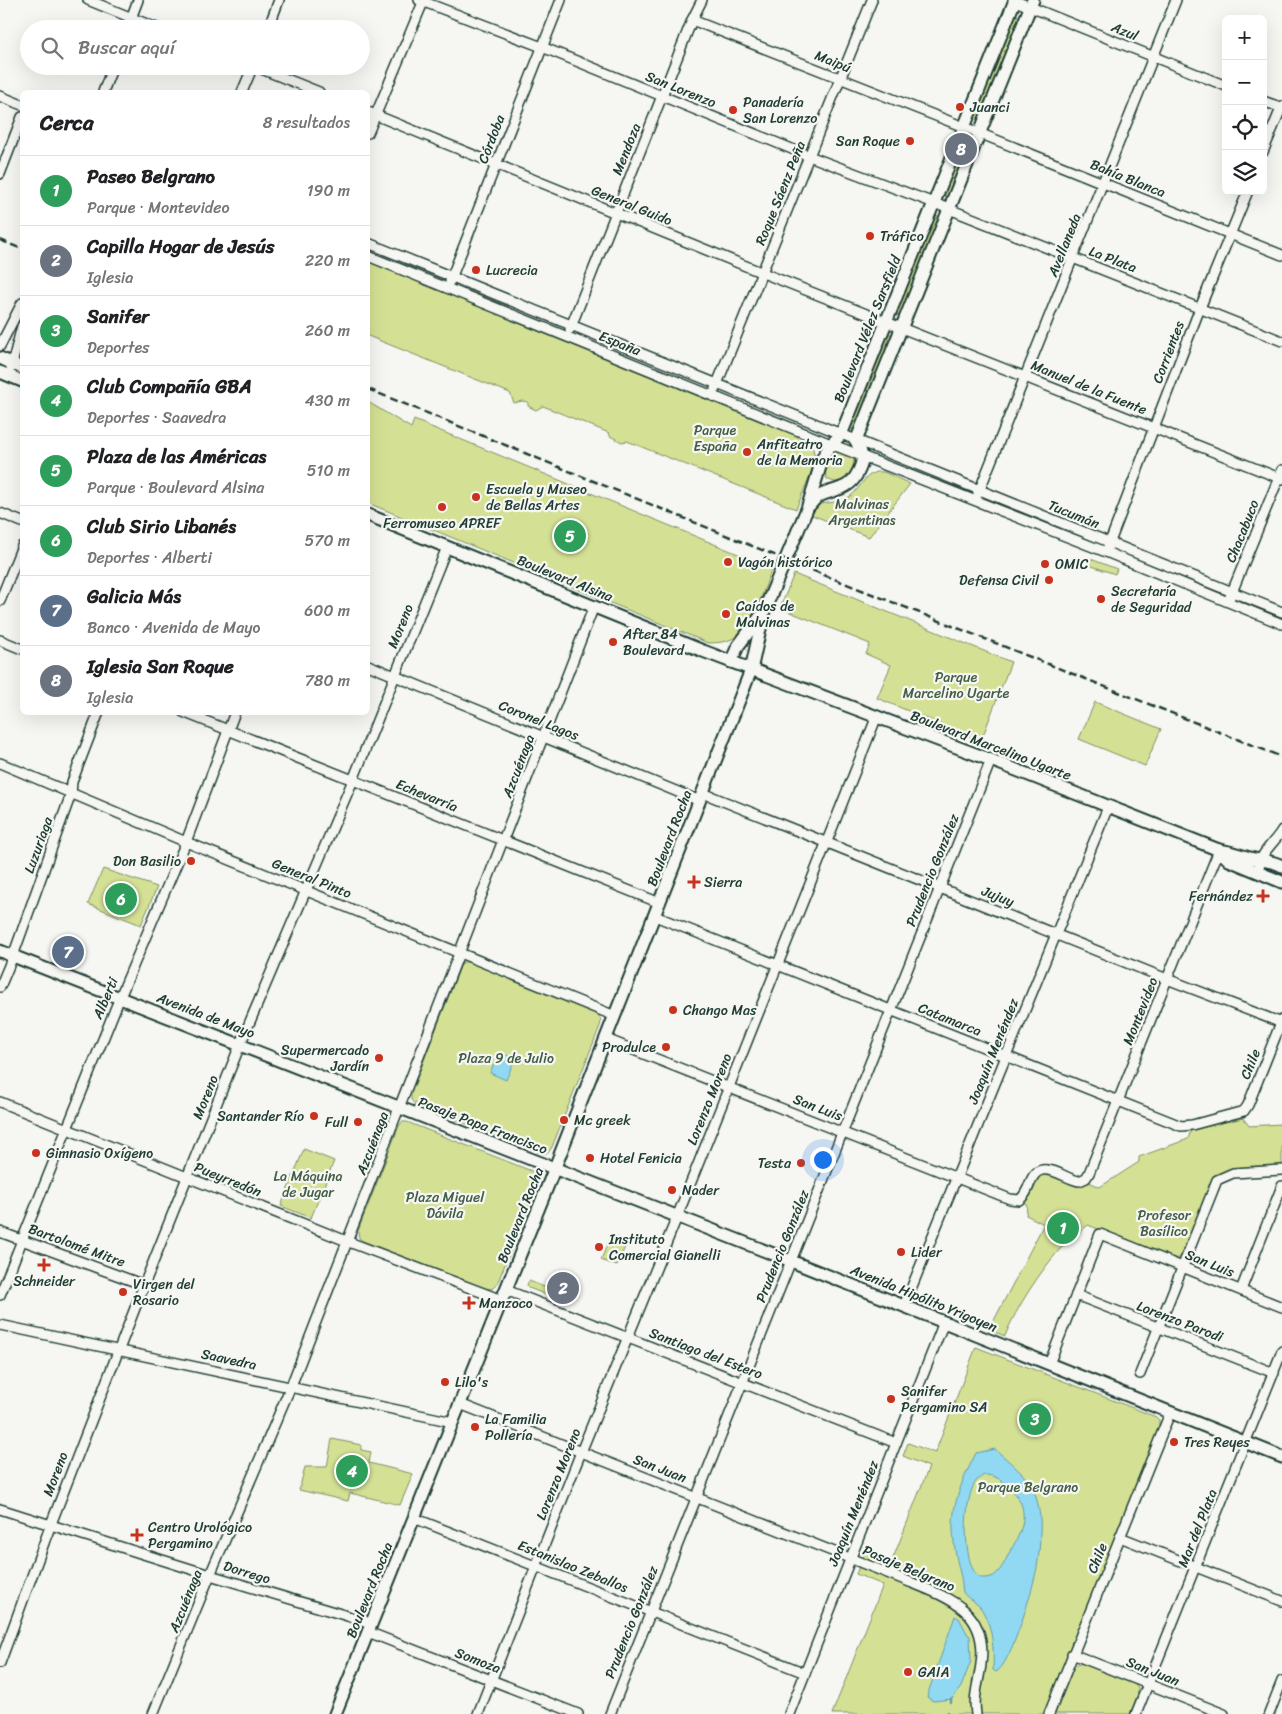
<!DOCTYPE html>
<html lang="es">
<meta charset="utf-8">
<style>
:root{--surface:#fff;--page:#f6f6f6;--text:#202124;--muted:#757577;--line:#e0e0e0;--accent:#c8321e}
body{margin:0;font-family:Sriracha,sans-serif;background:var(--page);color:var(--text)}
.controls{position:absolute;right:15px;top:15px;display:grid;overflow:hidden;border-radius:8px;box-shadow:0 5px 20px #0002}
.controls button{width:45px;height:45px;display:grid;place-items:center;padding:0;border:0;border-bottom:1px solid var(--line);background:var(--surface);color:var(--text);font:25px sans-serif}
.you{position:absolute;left:822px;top:1159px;width:18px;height:18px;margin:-12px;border:4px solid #fff;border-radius:50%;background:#1a73e8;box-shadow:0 0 0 8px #1a73e833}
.badge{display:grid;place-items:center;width:32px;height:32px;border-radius:50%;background:var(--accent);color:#fff;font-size:16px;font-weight:700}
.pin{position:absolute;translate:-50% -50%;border:2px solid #fff;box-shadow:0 1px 5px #0006}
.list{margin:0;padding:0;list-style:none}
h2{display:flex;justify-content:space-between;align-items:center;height:65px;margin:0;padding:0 20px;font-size:21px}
h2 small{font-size:16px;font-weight:400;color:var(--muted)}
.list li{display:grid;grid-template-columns:32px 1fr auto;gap:15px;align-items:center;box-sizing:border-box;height:70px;padding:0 20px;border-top:1px solid var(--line)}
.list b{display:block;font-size:19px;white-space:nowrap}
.list p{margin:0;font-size:16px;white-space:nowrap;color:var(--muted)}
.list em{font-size:16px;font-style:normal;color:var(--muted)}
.icon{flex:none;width:28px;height:28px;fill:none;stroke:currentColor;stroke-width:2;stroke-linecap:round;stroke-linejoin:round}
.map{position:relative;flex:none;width:1282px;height:1714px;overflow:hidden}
.search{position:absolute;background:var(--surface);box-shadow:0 5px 20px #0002;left:20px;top:20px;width:350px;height:55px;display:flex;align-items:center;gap:12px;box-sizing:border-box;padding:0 18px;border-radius:28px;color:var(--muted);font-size:19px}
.panel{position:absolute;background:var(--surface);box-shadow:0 5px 20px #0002;left:20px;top:90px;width:350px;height:625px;border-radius:8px}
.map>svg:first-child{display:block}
</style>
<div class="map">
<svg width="1282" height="1714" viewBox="0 0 1282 1714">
<rect width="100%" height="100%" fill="#f6f6f2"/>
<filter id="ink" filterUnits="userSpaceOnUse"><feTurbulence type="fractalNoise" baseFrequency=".02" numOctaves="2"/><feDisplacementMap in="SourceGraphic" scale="10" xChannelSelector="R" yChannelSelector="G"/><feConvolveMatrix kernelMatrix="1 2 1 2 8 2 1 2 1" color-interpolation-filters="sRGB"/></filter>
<g filter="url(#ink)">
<!-- green -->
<g fill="#d4e194" stroke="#7a8f64">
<polygon points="1015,15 1019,16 1021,18 979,119 977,120 974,117"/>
<polygon points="965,140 969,141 970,143 948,197 943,195"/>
<polygon points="935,215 940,217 900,316 899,316 895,314"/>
<polygon points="368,260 802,435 813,449 816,461 796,509 627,441 622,442 610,436 609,433 543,406 536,410 528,406 528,402 522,401 514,403 510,393 368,336"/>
<polygon points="887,333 893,335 856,430 850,429 849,427"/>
<path d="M368,402L411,428L414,420L772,568C764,588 755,622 738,635C730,642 718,643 708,643L368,503L369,467L368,466Z"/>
<path d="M843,452L849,454L854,461C852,478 844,488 827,479L824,471C827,459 830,453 843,452Z"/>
<path d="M876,472H884L910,484L869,537L812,515L817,505C828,502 839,503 849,497C860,490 863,476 876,472Z"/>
<polygon points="1088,558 1117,569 1115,574 1086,564"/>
<polygon points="794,574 1011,662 981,741 877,698 891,665 866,654 870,644 780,608"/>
<polygon points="1095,702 1161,729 1145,766 1079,739"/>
<polygon points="103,869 157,887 141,925 88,904"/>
<path d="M463,962H469L595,1013C600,1016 602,1020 600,1026L552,1147L548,1153H541L414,1103L411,1100V1094L460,967Z"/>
<path d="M1243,1118L1249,1126L1282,1124V1166C1266,1165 1223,1166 1214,1179L1181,1256L1177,1259L1172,1258L1088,1225C1079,1233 1069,1240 1061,1248C1041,1270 1016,1308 1005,1336L989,1330L1044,1224L1026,1215L1027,1206L1025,1202L1030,1197L1040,1176C1052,1171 1066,1184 1078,1186L1089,1182L1100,1187L1139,1162V1157L1188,1139L1191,1130Z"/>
<polygon points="402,1122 407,1122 534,1172 539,1177 538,1184 497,1284 492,1289 484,1288 363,1241 359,1238 358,1231 399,1126"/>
<polygon points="304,1149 334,1161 311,1218 281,1206"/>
<polygon points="611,1235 627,1242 617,1266 601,1260"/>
<polygon points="529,1281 562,1294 559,1300 529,1288 527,1285"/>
<polygon points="976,1347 1156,1417 1159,1420 1159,1427 1044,1714 832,1714 883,1585 856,1574 866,1550 892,1561 929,1467 903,1456 908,1443 935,1453"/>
<polygon points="332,1439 361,1445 361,1450 371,1452 369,1463 413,1474 400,1505 350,1493 348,1501 299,1490 305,1467 327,1467"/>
<polygon points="1082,1663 1134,1684 1138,1688 1138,1694 1130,1714 1055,1714 1074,1666"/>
</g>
<!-- water -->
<g fill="#91d9f3" stroke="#639ba7" fill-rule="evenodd">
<polygon points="499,1052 515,1059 506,1080 490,1073"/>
<path d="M995,1449C1006,1459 1029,1477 1034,1491C1039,1504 1041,1519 1040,1532C1040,1544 1039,1556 1037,1567C1034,1585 1011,1665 996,1672L993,1670C994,1649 993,1625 980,1607C976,1602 966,1598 963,1592C962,1588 962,1582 961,1577C947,1523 951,1502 976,1453ZM984,1475C993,1475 1002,1479 1008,1486C1033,1509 1023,1530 1008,1555C1005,1562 1001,1570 995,1575C991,1578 985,1578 980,1578C961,1566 963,1495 977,1480C979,1478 982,1477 984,1475Z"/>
<polygon points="955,1616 959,1618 968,1635 970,1636 971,1661 961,1687 952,1699 933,1701 927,1697 928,1693"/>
</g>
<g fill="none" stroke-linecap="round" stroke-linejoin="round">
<!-- stream -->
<g stroke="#639ba7" stroke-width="2.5">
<polyline points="951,1702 951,1699"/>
<polyline points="947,1714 948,1712"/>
</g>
<defs>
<g id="minor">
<polyline points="88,0 159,29"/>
<polyline points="419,0 542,47 809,156 934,203 1282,341"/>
<polyline points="1013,0 1226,86"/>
<polyline points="692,20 964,127 1282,255"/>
<polyline points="127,29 138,0"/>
<polyline points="268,29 279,0"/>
<polyline points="254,66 319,92"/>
<polyline points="103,92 113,66"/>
<polyline points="242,92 253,66"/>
<polyline points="0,96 22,105"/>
<polyline points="1263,101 1282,108"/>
<polyline points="368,112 763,273 1282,479"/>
<polyline points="368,133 424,0"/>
<polyline points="1263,152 1282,106"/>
<polyline points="0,174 22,117"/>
<polyline points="368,243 1282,612"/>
<polyline points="368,256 831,444 1106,552 1282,624"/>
<polyline points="450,281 561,0"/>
<polyline points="570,329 692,20 702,0"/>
<polyline points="0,346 22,303"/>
<polyline points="11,368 22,326"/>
<polyline points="715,389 872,0"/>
<polyline points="978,494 1176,0"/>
<polyline points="0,513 22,522"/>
<polyline points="1108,547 1200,308 1248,191"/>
<polyline points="1230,597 1282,470"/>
<polyline points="0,601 22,546"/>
<polyline points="0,640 22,649"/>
<polyline points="368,665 700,801"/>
<polyline points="183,712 660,903"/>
<polyline points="0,763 186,842 615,1016"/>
<polyline points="703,793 1167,979 1282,1023"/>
<path d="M1260,873C1255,856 1275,843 1282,830"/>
<polyline points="655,916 1181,1126 1192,1125 1244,1111 1248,1105 1282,1020"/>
<polyline points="0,987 13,956 71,794 72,782 99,712"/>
<path d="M606,1039L1010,1199L1019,1200C1031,1193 1028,1173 1042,1170C1054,1168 1067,1179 1079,1181L1086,1178L1089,1173L1219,850"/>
<polyline points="0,1102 349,1242 502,1300"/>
<polyline points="0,1232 144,1285"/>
<polyline points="506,1290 896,1443"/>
<polyline points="1241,1290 1282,1186"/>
<polyline points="0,1295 120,997 186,842 235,712"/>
<polyline points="1076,1295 1274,1373"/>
<polyline points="904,1306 1108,807"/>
<polyline points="0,1325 453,1422"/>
<polyline points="1049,1364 1100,1234 1282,1307"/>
<polyline points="1140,1374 1217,1180 1233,1173 1282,1170"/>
<path d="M460,1404L900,1578C943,1596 989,1607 981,1664C979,1682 973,1696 976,1714"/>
<polyline points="0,1509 210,1575 371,1623"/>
<polyline points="414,1518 805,1673"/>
<polyline points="1120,1537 1282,1601"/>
<polyline points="368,1632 578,1714"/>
<polyline points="1072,1654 1224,1714"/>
<polyline points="0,1663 51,1524 144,1285 240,1045 353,780 447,547"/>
<polyline points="153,1714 210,1575 291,1386 594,606"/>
<polyline points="478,1714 581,1452 677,1217 877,716"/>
<polyline points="610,1714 991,760"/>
<polyline points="789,1714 944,1322"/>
<polyline points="1049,1714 1170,1413"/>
<polyline points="1136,1714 1282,1351"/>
<polyline points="1269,1714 1282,1681"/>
</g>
<g id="major">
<polyline points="0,358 22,368"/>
<polyline points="0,372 22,381"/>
<path d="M810,505C822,486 846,496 857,474C865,460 863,455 856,441L1033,0"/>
<path d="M368,515L703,651L991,760L1219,850C1232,852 1239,855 1250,858C1262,861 1271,860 1282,866"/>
<polyline points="731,662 738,646 760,617"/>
<polyline points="1219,850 1229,860 1282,882"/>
<polyline points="0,951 791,1261 1282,1457"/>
<polyline points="335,1714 548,1185 751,670 764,611 807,509 823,457 831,444 841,435 1015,0"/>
</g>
</defs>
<!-- minor casing -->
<use href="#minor" stroke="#1f3d34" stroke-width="12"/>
<!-- major casing -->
<use href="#major" stroke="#1f3d34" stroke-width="15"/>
<!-- minor -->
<use href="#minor" stroke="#f6f6f2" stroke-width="9"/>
<!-- major -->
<use href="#major" stroke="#f6f6f2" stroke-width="11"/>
<!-- rail -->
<g stroke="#1f3d34" stroke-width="2.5" stroke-dasharray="8 4" stroke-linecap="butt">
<polyline points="0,240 22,249"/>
<polyline points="368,389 794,563 1282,757"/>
</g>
</g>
</g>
<!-- markers -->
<g fill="#c8321e" stroke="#f6f6f2" stroke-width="2">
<circle cx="960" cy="107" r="5"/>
<circle cx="733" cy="110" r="5"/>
<circle cx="910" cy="141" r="5"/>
<circle cx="870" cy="236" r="5"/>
<circle cx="476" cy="270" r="5"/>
<circle cx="747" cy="452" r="5"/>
<circle cx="476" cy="497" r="5"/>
<circle cx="442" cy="507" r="5"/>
<circle cx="728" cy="562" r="5"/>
<circle cx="1045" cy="564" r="5"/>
<circle cx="1049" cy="580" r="5"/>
<circle cx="1101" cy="599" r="5"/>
<circle cx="726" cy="614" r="5"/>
<circle cx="613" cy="642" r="5"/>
<circle cx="191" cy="861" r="5"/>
<path d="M691.5 874.5h5v5h5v5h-5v5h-5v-5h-5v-5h5z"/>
<path d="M1260.5 888.5h5v5h5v5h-5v5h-5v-5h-5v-5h5z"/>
<circle cx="673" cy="1010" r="5"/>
<circle cx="666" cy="1047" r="5"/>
<circle cx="379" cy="1058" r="5"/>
<circle cx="314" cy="1116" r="5"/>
<circle cx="564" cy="1120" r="5"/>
<circle cx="358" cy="1122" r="5"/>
<circle cx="36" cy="1153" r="5"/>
<circle cx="590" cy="1158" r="5"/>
<circle cx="801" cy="1163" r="5"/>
<circle cx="672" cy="1190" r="5"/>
<circle cx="599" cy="1247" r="5"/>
<circle cx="901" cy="1252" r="5"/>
<path d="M41.5 1257.5h5v5h5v5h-5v5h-5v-5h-5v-5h5z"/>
<circle cx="123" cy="1292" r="5"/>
<path d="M466.5 1295.5h5v5h5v5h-5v5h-5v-5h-5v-5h5z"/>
<circle cx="445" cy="1382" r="5"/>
<circle cx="891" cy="1399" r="5"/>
<circle cx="475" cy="1427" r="5"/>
<circle cx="1174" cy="1442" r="5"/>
<path d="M134.5 1527.5h5v5h5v5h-5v5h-5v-5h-5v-5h5z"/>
<circle cx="908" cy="1672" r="5"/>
</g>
<g text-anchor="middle" stroke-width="4.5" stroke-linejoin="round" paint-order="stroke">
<!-- street labels -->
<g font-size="14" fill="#1f3d34" stroke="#f6f6f2">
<text transform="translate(1125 31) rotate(22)" y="5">Azul</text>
<text transform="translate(833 61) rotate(22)" y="5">Maipú</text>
<text transform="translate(681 89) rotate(22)" y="5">San Lorenzo</text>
<text transform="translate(491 139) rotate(-69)" y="5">Córdoba</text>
<text transform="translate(626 149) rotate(-68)" y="5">Mendoza</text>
<text transform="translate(1128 178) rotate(22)" y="5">Bahía Blanca</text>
<text transform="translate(780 193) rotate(-68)" y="5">Roque Sáenz Peña</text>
<text transform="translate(632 205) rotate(22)" y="5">General Guido</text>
<text transform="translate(1064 245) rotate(-68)" y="5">Avellaneda</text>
<text transform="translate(1113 259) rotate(21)" y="5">La Plata</text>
<text transform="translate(867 329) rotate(-68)" y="5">Boulevard Vélez Sarsfield</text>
<text transform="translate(620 343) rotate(22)" y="5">España</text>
<text transform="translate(1168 352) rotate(-69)" y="5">Corrientes</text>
<text transform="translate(1089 387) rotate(22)" y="5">Manuel de la Fuente</text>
<text transform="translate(1074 514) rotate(22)" y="5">Tucumán</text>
<text transform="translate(1242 531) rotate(-68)" y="5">Chacabuco</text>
<text transform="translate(565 578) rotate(22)" y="5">Boulevard Alsina</text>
<text transform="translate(400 626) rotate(-68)" y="5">Moreno</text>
<text transform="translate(539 720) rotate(22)" y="5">Coronel Lagos</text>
<text transform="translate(991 745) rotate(21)" y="5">Boulevard Marcelino Ugarte</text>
<text transform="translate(518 766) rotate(-69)" y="5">Azcuénaga</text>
<text transform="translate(427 795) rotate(22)" y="5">Echevarría</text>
<text transform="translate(669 838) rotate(-69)" y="5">Boulevard Rocha</text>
<text transform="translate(38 845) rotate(-70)" y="5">Luzuriaga</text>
<text transform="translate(932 870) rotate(-68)" y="5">Prudencio González</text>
<text transform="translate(312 878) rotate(22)" y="5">General Pinto</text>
<text transform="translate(998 896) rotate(22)" y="5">Jujuy</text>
<text transform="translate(105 998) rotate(-67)" y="5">Alberti</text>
<text transform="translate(1140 1011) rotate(-68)" y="5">Montevideo</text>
<text transform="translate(206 1015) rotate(21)" y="5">Avenida de Mayo</text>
<text transform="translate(950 1019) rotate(22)" y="5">Catamarca</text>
<text transform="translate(993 1051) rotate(-68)" y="5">Joaquín Menéndez</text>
<text transform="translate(1250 1064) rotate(-68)" y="5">Chile</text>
<text transform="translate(205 1097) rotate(-68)" y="5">Moreno</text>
<text transform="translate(709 1099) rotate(-68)" y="5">Lorenzo Moreno</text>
<text transform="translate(818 1107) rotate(21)" y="5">San Luis</text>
<text transform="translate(483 1125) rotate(21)" y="5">Pasaje Papa Francisco</text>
<text transform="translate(372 1143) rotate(-69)" y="5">Azcuénaga</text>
<text transform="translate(228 1179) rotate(22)" y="5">Pueyrredón</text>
<text transform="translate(520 1215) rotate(-68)" y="5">Boulevard Rocha</text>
<text transform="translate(77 1245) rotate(20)" y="5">Bartolomé Mitre</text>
<text transform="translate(782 1246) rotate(-68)" y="5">Prudencio González</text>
<text transform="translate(1210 1263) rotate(22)" y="5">San Luis</text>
<text transform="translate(924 1298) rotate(22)" y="5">Avenida Hipólito Yrigoyen</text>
<text transform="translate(1180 1321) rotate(21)" y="5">Lorenzo Parodi</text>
<text transform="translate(706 1353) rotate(21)" y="5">Santiago del Estero</text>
<text transform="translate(229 1359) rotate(12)" y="5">Saavedra</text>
<text transform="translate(660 1468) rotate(21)" y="5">San Juan</text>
<text transform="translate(55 1474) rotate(-69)" y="5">Moreno</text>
<text transform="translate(558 1474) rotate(-68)" y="5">Lorenzo Moreno</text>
<text transform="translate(853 1513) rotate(-68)" y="5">Joaquín Menéndez</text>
<text transform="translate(1197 1528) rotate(-68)" y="5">Mar del Plata</text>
<text transform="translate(1097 1558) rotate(-68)" y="5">Chile</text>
<text transform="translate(573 1566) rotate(22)" y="5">Estanislao Zeballos</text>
<text transform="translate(909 1568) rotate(23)" y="5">Pasaje Belgrano</text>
<text transform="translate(247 1572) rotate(17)" y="5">Dorrego</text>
<text transform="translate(369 1590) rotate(-68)" y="5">Boulevard Rocha</text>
<text transform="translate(185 1601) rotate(-68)" y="5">Azcuénaga</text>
<text transform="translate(631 1622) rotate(-68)" y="5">Prudencio González</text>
<text transform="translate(478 1660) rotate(21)" y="5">Somoza</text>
<text transform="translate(1153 1671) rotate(22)" y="5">San Juan</text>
</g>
<!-- poi labels -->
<g font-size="14" fill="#1f3d34" stroke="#f6f6f2" text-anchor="start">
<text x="743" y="107">Panadería<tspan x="743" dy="16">San Lorenzo</tspan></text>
<text x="970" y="112">Juanci</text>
<text x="900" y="146" text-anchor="end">San Roque</text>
<text x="880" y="241">Tráfico</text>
<text x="486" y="275">Lucrecia</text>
<text x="757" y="449">Anfiteatro<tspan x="757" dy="16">de la Memoria</tspan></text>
<text x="486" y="494">Escuela y Museo<tspan x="486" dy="16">de Bellas Artes</tspan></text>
<text x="442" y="528" text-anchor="middle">Ferromuseo APREF</text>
<text x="738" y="567">Vagón histórico</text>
<text x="1055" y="569">OMIC</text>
<text x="1039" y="585" text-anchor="end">Defensa Civil</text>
<text x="1111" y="596">Secretaría<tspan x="1111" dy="16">de Seguridad</tspan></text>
<text x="736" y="611">Caídos de<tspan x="736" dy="16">Malvinas</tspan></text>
<text x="623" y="639">After 84<tspan x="623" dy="16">Boulevard</tspan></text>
<text x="181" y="866" text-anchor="end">Don Basilio</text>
<text x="704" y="887">Sierra</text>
<text x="1253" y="901" text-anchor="end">Fernández</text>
<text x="683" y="1015">Chango Mas</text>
<text x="656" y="1052" text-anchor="end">Produlce</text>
<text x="369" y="1055" text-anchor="end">Supermercado<tspan x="369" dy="16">Jardín</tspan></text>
<text x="304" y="1121" text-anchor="end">Santander Río</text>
<text x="574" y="1125">Mc greek</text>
<text x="348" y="1127" text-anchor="end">Full</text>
<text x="46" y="1158">Gimnasio Oxígeno</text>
<text x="600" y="1163">Hotel Fenicia</text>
<text x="791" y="1168" text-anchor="end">Testa</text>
<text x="682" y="1195">Nader</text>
<text x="609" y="1244">Instituto<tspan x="609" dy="16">Comercial Gianelli</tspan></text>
<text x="911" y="1257">Lider</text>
<text x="44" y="1286" text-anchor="middle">Schneider</text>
<text x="133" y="1289">Virgen del<tspan x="133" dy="16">Rosario</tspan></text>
<text x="479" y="1308">Manzoco</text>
<text x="455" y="1387">Lilo's</text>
<text x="901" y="1396">Sanifer<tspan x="901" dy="16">Pergamino SA</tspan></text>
<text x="485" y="1424">La Familia<tspan x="485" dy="16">Pollería</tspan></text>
<text x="1184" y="1447">Tres Reyes</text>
<text x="148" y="1532">Centro Urológico<tspan x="148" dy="16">Pergamino</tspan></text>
<text x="918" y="1677">GAIA</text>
</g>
<!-- park labels -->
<g font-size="14" fill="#435e47" stroke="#f6f6f2">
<text x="715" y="435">Parque<tspan x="715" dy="16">España</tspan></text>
<text x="862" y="509">Malvinas<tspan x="862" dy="16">Argentinas</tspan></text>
<text x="956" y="682">Parque<tspan x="956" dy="16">Marcelino Ugarte</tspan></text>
<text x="506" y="1063">Plaza 9 de Julio</text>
<text x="308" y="1181">La Máquina<tspan x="308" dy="16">de Jugar</tspan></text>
<text x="445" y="1202">Plaza Miguel<tspan x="445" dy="16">Dávila</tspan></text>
<text x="1164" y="1220">Profesor<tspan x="1164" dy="16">Basílico</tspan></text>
<text x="1028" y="1492">Parque Belgrano</text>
</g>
</g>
</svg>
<div class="controls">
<button>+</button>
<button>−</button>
<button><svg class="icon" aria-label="locate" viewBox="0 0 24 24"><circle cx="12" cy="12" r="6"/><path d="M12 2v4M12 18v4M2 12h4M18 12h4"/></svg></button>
<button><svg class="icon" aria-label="layers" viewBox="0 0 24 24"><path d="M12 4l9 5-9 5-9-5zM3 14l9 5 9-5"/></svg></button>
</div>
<div class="you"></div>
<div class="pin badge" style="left:1063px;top:1228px;background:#2e9e5b">1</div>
<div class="pin badge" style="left:563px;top:1288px;background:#6b7280">2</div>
<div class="pin badge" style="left:1035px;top:1419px;background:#2e9e5b">3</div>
<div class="pin badge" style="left:352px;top:1471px;background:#2e9e5b">4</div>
<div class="pin badge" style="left:570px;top:536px;background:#2e9e5b">5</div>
<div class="pin badge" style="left:121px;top:899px;background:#2e9e5b">6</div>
<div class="pin badge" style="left:68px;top:952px;background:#5c6f8a">7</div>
<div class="pin badge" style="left:961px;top:149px;background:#6b7280">8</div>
<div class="search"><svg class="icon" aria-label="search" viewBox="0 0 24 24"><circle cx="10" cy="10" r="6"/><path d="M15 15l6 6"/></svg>Buscar aquí</div>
<section class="panel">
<h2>Cerca<small>8 resultados</small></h2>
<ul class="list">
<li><span class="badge" style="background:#2e9e5b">1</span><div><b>Paseo Belgrano</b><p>Parque · Montevideo</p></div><em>190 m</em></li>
<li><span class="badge" style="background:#6b7280">2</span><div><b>Capilla Hogar de Jesús</b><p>Iglesia</p></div><em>220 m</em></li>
<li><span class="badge" style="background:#2e9e5b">3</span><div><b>Sanifer</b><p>Deportes</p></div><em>260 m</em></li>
<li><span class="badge" style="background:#2e9e5b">4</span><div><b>Club Compañía GBA</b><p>Deportes · Saavedra</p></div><em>430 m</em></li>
<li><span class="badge" style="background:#2e9e5b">5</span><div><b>Plaza de las Américas</b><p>Parque · Boulevard Alsina</p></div><em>510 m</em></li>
<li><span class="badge" style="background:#2e9e5b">6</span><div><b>Club Sirio Libanés</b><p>Deportes · Alberti</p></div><em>570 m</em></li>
<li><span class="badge" style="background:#5c6f8a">7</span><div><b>Galicia Más</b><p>Banco · Avenida de Mayo</p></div><em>600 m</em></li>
<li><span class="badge" style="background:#6b7280">8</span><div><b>Iglesia San Roque</b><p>Iglesia</p></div><em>780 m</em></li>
</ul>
</section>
</div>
